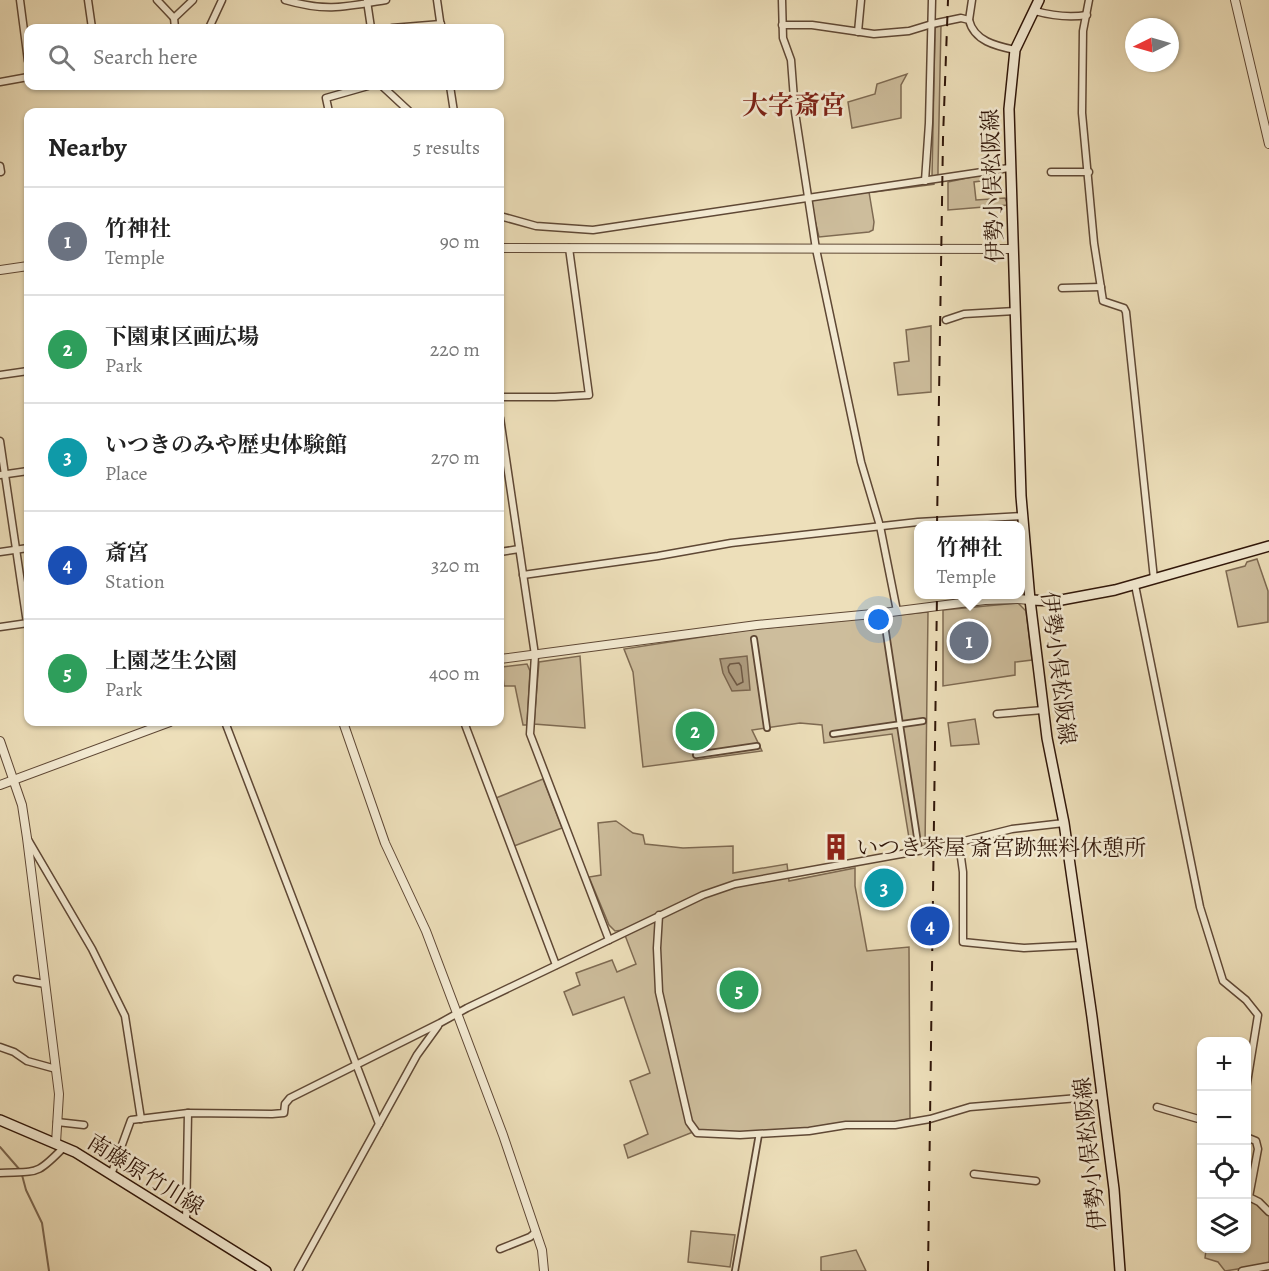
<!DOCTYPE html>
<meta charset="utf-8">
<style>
:root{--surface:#fff;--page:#f6f6f6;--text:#222;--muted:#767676;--line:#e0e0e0;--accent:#d93025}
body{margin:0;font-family:Alegreya,"Noto Serif JP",serif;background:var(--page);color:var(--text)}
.controls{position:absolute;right:18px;bottom:18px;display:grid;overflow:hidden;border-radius:12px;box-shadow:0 2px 4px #0004}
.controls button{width:54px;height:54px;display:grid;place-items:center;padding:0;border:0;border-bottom:2px solid var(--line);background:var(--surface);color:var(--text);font:30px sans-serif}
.compass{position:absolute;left:1125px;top:18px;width:54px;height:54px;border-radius:50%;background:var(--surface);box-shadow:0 2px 4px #0004;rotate:265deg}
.you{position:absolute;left:879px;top:620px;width:21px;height:21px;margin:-15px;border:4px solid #fff;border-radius:50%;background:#1a73e8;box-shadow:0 0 0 9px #1a73e833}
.badge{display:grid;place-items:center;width:39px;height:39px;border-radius:50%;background:var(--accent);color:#fff;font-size:20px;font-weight:700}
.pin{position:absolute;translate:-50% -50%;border:3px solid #fff;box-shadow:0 2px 6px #0006}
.popup{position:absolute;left:914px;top:521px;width:111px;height:78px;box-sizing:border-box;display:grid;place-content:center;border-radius:12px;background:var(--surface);filter:drop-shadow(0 2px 4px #0005);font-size:20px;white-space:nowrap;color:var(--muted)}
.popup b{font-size:22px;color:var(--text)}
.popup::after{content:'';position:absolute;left:50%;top:100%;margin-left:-12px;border:12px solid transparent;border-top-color:var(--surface)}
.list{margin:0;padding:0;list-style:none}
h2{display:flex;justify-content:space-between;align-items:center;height:78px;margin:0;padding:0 24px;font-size:26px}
h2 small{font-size:20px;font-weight:400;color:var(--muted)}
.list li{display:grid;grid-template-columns:39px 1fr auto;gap:18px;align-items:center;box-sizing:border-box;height:108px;padding:0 24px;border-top:2px solid var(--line)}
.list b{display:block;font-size:22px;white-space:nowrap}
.list p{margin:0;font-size:20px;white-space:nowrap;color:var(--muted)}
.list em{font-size:20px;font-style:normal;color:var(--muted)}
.icon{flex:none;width:33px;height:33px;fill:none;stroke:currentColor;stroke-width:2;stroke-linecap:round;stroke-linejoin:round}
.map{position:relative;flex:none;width:1269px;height:1271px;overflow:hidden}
.search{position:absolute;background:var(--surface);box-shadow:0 2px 4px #0004;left:24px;top:24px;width:480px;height:66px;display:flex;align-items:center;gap:15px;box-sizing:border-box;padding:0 21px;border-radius:12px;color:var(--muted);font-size:22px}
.panel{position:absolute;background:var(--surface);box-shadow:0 2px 4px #0004;left:24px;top:108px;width:480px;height:618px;border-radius:12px}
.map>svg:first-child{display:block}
</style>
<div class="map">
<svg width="1269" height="1271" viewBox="0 0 1269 1271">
<rect width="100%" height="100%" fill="#eddfba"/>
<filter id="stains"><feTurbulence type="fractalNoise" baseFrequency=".00333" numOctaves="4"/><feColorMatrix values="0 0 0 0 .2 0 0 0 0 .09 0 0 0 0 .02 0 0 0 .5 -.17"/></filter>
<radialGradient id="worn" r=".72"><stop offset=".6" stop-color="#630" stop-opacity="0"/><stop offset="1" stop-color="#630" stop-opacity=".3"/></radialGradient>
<!-- green -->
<g fill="#cdbd9c" stroke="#7e6a52" stroke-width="1.5">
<polygon points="941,25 938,168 938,175 932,177 935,29 936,27"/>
<polygon points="907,74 901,85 901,118 852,128 848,102 875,94 877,84"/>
<polygon points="986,174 989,180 974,182 976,200 1005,198 1008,205 948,210 948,182"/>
<polygon points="869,192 874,222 873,230 869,232 819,237 810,200"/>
<polygon points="931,326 931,392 898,395 894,363 909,361 906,330"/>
<polygon points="1257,559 1268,591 1268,622 1238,627 1226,571 1245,566 1247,562"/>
<polygon points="1018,603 1026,611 1032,660 1015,662 1015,675 943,686 943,610"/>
<polygon points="928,612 925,847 911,850 892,734 824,743 822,725 800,723 752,730 762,751 643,767 633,672 624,649 747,630"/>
<polygon points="580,656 585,728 534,724 539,662"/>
<polygon points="527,664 530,671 527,725 523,725 515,686 504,686 502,667"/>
<polygon points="975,719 979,744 951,746 948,723"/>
<polygon points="543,779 562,828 514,846 496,798"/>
<polygon points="616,821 633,833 643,835 645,844 683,848 733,846 733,873 787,864 789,881 855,868 855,886 867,951 909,947 910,1119 888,1123 831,1124 809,1128 740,1132 698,1130 628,1158 624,1145 648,1134 630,1081 650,1073 624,997 573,1015 564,992 580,985 576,973 612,960 617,972 636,964 623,930 615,931 609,925 589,877 601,875 598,823"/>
<polygon points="1247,1200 1259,1205 1269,1215 1269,1264 1225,1271 1218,1262 1205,1258 1206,1250 1204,1249 1246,1248"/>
<polygon points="691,1231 735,1235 730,1267 688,1262"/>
<polygon points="856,1250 866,1271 821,1271 821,1257"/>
</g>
<!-- water -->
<polygon fill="#ad9b7e" stroke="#7b664f" stroke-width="1.5" points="747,656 750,690 732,691 723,673 720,659"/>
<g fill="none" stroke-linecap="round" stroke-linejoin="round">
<!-- shore -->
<polygon stroke="#6e5844" stroke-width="1.5" points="739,663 741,666 743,682 737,685 729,672 728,667 730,664"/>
<!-- stream -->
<g stroke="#7b664f" stroke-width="2">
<polyline points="872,192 934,184"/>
<polyline points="0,1147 20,1170"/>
<polyline points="22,1175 26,1190 42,1223 49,1271"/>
</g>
<defs>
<g id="pedestrian">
<polyline points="883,613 919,850"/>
<polyline points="754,639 767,728"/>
<polyline points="833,734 923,721"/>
<polyline points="696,755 757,746"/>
<polyline points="735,1271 759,1134"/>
</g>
<g id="minor">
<polyline points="20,0 28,61"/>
<polyline points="88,0 92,28"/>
<polyline points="157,0 174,18"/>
<path d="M285,0C326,12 345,7 386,0"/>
<polyline points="437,0 441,28"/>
<polyline points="782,0 783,38 791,60 795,112 816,249 861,462 880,526 897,611"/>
<polyline points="1089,0 1083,31 1082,113 1094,243 1103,301 1124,308 1126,312 1154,579"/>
<polyline points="367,1 371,28"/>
<path d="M1035,11C1053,16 1068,18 1087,15"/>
<polyline points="969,20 972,0"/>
<path d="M782,25H812L874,34L909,31L932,24L961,18L969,20C974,41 996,46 1015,50"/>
<polyline points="175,28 174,18 193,0"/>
<polyline points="209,28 222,0"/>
<polyline points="392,28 441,24"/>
<polyline points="858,32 861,0"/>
<polyline points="0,82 28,77"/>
<polyline points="382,86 410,112"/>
<polyline points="450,86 454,112"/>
<polyline points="329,112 326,98 368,86"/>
<polyline points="0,166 1,172"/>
<polyline points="1051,172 1089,172"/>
<polyline points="925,181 929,123 932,0"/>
<polyline points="500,216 536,226 593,230 1009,168"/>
<polyline points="1062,288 1101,287"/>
<polyline points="946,320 964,314 1015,311"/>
<polyline points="0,375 28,371"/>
<polyline points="500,397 555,397 589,395 569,248"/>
<polyline points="500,418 535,655 530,734 609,940"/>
<polyline points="0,441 27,623"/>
<polyline points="0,475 28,471"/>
<polyline points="0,552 28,548"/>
<polyline points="500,552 519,549"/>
<polyline points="523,575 658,556 731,543 918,522 1023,516"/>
<polyline points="1135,585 1200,907 1223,981 1246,1000 1258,1015 1246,1089"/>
<polyline points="0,627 28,623"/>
<polyline points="997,714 1043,710"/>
<polyline points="225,722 379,1124"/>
<polyline points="464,722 556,965"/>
<polyline points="27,838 92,949 125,1016 141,1119"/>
<polyline points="959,843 963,872 963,942 1024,948 1081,945"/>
<polyline points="659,915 657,948 659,992 689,1122 697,1133 740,1135 809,1131 846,1125 895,1125 930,1119 970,1107 1102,1096"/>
<polyline points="17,979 45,984"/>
<polyline points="0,1047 14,1052 27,1061 56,1069"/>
<polyline points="1157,1107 1202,1120"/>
<polyline points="57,1122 84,1125"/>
<polyline points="1246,1137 1256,1141 1258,1149 1249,1197 1259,1202 1269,1212"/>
<path d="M0,1173C38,1171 36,1176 64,1147"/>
<polyline points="974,1174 1036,1181"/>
<polyline points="111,1175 131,1120 188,1113 272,1114 284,1113 285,1104 290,1098 440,1023 467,1008 703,895 735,884 940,847 1012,829 1064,823"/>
<polyline points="186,1222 188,1113"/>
<polyline points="500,1249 530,1237 536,1232"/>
<polyline points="298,1271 417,1055 438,1026"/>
<polyline points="1242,1271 1269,1266"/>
</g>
<g id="tertiary">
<polyline points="1235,0 1269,144"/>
<polyline points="500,248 1013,249"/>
<polyline points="0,270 28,266"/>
<polyline points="500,659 757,625 883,613 985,600 1018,599 1030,600"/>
<polyline points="343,722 385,843 426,931 503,1135 542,1250 544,1271"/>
<polyline points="0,741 22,805 27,838 59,1094 56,1143"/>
<polyline points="0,785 170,722"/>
</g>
<g id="secondary">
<polyline points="1039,0 1015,50 1009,109 1021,496 1030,600 1047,738 1064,823 1092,1017 1114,1189 1120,1271"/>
<polyline points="1030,600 1056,601 1115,590 1269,546"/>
<polyline points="0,1120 75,1152 266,1271"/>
</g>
</defs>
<!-- pedestrian casing -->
<use href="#pedestrian" stroke="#5f4835" stroke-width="8"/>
<!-- minor casing -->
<use href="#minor" stroke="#5f4835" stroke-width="9"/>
<!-- tertiary casing -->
<use href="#tertiary" stroke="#5f4835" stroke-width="10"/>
<!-- secondary casing -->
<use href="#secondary" stroke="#301609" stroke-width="12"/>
<!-- pedestrian -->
<use href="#pedestrian" stroke="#f3ead2" stroke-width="4.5"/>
<!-- minor -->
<use href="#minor" stroke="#f3ead2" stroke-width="6"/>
<!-- tertiary -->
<use href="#tertiary" stroke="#f3ead2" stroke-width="8"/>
<!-- secondary -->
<use href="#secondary" stroke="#f3ead2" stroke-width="9"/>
<!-- rail -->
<g stroke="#301609" stroke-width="2" stroke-dasharray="10 10" stroke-linecap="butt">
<polyline points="937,526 943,138 948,0"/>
<polyline points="928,1271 937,594"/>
</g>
</g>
<!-- icons -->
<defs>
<symbol id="building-bare" viewBox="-9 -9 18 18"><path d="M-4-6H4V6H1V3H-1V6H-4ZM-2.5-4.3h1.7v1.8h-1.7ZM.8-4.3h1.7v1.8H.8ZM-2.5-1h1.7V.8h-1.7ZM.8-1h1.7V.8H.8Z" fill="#8f2418" stroke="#f3ead2" stroke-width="2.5" paint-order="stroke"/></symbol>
</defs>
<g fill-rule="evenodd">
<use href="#building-bare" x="817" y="828" width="38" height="38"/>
</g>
<g text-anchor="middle" stroke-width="5" stroke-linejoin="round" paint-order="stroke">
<!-- street labels -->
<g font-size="22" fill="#301609" stroke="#f3ead2">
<text transform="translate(992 186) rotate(-92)" y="8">伊勢小俣松阪線</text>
<text transform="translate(1059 668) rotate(83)" y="8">伊勢小俣松阪線</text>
<text transform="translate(1089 1154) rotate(-96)" y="8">伊勢小俣松阪線</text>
<text transform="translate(146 1174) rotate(32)" y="8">南藤原竹川線</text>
</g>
<!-- poi labels -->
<g font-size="22" fill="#301609" stroke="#f3ead2" text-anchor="start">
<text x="856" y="855">いつき茶屋 斎宮跡無料休憩所</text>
</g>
<!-- quarter labels -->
<g font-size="26" font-weight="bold" fill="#7a1f14" stroke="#f3ead2">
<text x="794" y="114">大字斎宮</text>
</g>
</g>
<rect width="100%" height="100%" filter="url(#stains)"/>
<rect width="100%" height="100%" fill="url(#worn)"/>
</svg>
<div class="controls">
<button>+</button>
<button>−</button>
<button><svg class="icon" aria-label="locate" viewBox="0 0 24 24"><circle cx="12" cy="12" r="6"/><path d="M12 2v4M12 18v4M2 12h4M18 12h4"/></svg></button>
<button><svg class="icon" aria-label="layers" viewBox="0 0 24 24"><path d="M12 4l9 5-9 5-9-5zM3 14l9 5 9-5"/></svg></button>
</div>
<svg class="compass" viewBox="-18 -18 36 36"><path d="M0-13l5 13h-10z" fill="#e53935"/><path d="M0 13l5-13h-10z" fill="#767676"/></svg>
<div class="you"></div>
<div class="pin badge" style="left:969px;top:641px;background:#6b7280">1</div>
<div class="popup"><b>竹神社</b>Temple</div>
<div class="pin badge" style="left:695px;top:731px;background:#2e9e5b">2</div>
<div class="pin badge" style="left:884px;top:888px;background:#0f9aa8">3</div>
<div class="pin badge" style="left:930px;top:926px;background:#1a4fb4">4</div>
<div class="pin badge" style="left:739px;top:990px;background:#2e9e5b">5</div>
<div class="search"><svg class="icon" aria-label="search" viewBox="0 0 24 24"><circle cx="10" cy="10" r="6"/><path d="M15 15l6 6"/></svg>Search here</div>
<section class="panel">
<h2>Nearby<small>5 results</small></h2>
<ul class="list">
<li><span class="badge" style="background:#6b7280">1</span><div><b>竹神社</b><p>Temple</p></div><em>90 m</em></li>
<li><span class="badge" style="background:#2e9e5b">2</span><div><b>下園東区画広場</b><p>Park</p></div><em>220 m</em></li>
<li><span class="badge" style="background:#0f9aa8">3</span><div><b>いつきのみや歴史体験館</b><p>Place</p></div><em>270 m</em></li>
<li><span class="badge" style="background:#1a4fb4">4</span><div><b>斎宮</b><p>Station</p></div><em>320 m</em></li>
<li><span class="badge" style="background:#2e9e5b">5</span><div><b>上園芝生公園</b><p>Park</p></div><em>400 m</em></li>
</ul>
</section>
</div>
